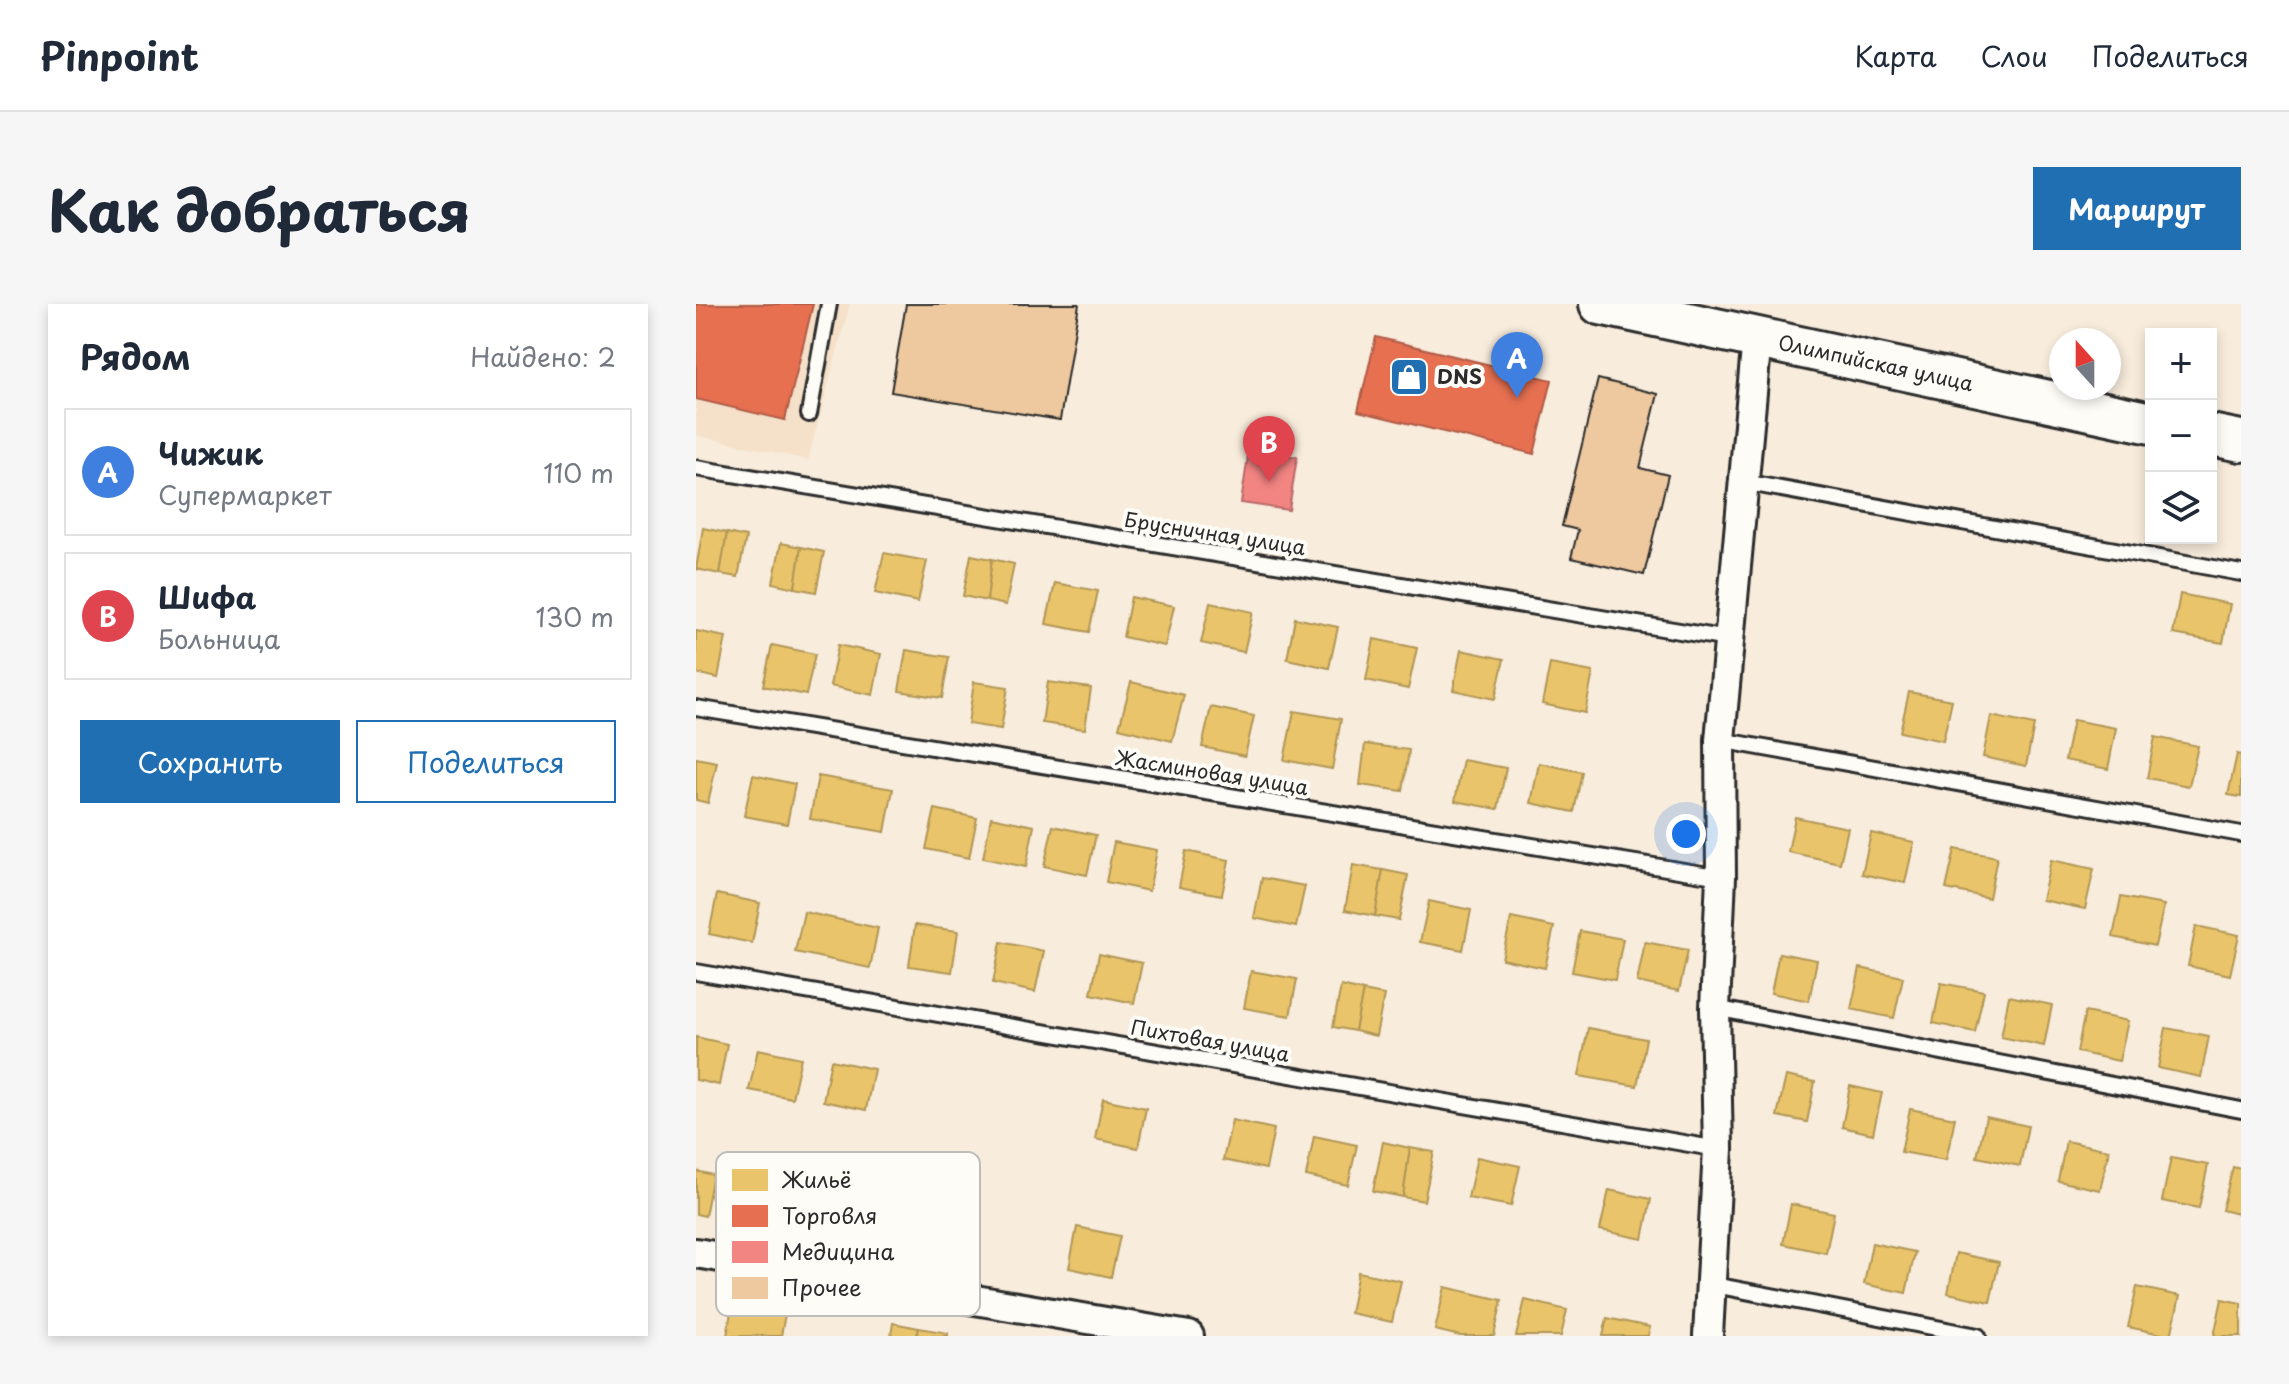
<!DOCTYPE html>
<html lang="ru">
<meta charset="utf-8">
<style>
:root{--surface:#fff;--page:#f6f6f7;--text:#1f2937;--muted:#747a83;--line:#e0e1e3;--accent:#1f6fb2}
body{margin:0;font-family:"Playpen Sans",sans-serif;background:var(--page);color:var(--text)}
.controls{position:absolute;right:24px;top:24px;display:grid;overflow:hidden;border-radius:0px;box-shadow:0 4px 12px #0003}
.controls button{width:72px;height:72px;display:grid;place-items:center;padding:0;border:0;border-bottom:2px solid var(--line);background:var(--surface);color:var(--text);font:40px sans-serif}
.compass{position:absolute;left:1353px;top:24px;width:72px;height:72px;border-radius:50%;background:var(--surface);box-shadow:0 4px 12px #0003;rotate:339deg}
.you{position:absolute;left:990px;top:530px;width:28px;height:28px;margin:-20px;border:6px solid #fff;border-radius:50%;background:#1a73e8;box-shadow:0 0 0 12px #1a73e833}
.badge{display:grid;place-items:center;width:52px;height:52px;border-radius:50%;background:var(--accent);color:#fff;font-size:26px;font-weight:700}
.pin{position:absolute;translate:-50% -66px;filter:drop-shadow(0 2px 4px #0008)}
.pin::after{content:'';position:absolute;top:42px;width:28px;height:24px;background:inherit;clip-path:polygon(0 0,100% 0,50% 100%)}
.list{margin:0;padding:0;list-style:none}
h2{display:flex;justify-content:space-between;align-items:center;height:104px;margin:0;padding:0 32px;font-size:34px}
h2 small{font-size:26px;font-weight:400;color:var(--muted)}
.list li{display:grid;grid-template-columns:52px 1fr auto;gap:24px;align-items:center;box-sizing:border-box;height:128px;margin:0 16px 16px;padding:0 16px;border:2px solid var(--line);border-radius:0px}
.list b{display:block;font-size:30px;white-space:nowrap}
.list p{margin:0;font-size:26px;white-space:nowrap;color:var(--muted)}
.list em{font-size:26px;font-style:normal;color:var(--muted)}
.actions{display:flex;gap:16px;padding:24px 32px}
.actions a{flex:1;padding:18px 0;border:2px solid var(--accent);border-radius:0px;text-align:center;font-size:28px;color:var(--accent)}
.actions .main{background:var(--accent);color:#fff}
.icon{flex:none;width:44px;height:44px;fill:none;stroke:currentColor;stroke-width:2;stroke-linecap:round;stroke-linejoin:round}
.map{position:relative;flex:none;width:1545px;height:1032px;overflow:hidden;border-radius:0px}
header{display:flex;align-items:center;gap:48px;box-sizing:border-box;height:112px;padding:0 40px;background:var(--surface);border-bottom:2px solid var(--line)}
header strong{font-size:38px}
nav{display:flex;gap:44px;margin-inline-start:auto;font-size:28px}
.intro{display:flex;align-items:center;justify-content:space-between;box-sizing:border-box;height:192px;padding:0 48px}
h1{margin:0;font-size:56px}
.button{padding:20px 36px;border-radius:0px;background:var(--accent);color:#fff;font-size:28px;font-weight:700}
main{display:flex;gap:48px;padding:0 48px}
aside{flex:1;background:var(--surface);border-radius:0px;box-shadow:0 4px 12px #0003}
.map>svg:first-child{display:block}
</style>
<header>
<strong>Pinpoint</strong>
<nav><a>Карта</a><a>Слои</a><a>Поделиться</a></nav>
</header>
<div class="intro"><h1>Как добраться</h1><a class="button">Маршрут</a></div>
<main>
<aside>
<h2>Рядом<small>Найдено: 2</small></h2>
<ul class="list">
<li><span class="badge" style="background:#3f7fe0">A</span><div><b>Чижик</b><p>Супермаркет</p></div><em>110 m</em></li>
<li><span class="badge" style="background:#e0444e">B</span><div><b>Шифа</b><p>Больница</p></div><em>130 m</em></li>
</ul>
<div class="actions"><a class="main">Сохранить</a><a>Поделиться</a></div>
</aside>
<div class="map">
<svg width="1545" height="1032" viewBox="0 0 1545 1032">
<rect width="100%" height="100%" fill="#f8ecdc"/>
<filter id="ink" filterUnits="userSpaceOnUse"><feTurbulence type="fractalNoise" baseFrequency=".0125" numOctaves="2"/><feDisplacementMap in="SourceGraphic" scale="16" xChannelSelector="R" yChannelSelector="G"/><feConvolveMatrix kernelMatrix="1 2 1 2 8 2 1 2 1" color-interpolation-filters="sRGB"/></filter>
<g filter="url(#ink)">
<!-- built -->
<polygon fill="#f5e1c9" points="0,0 154,0 112,156 0,131"/>
<!-- homes -->
<g fill="#e9c46a" stroke="#b09657" stroke-width="2">
<polygon points="7,224 31,229 24,270 0,265"/>
<polygon points="31,229 50,233 42,273 24,270"/>
<polygon points="85,239 105,243 99,284 77,279"/>
<polygon points="105,243 128,248 120,288 99,284"/>
<polygon points="188,249 231,257 222,298 179,289"/>
<polygon points="275,251 296,255 291,297 267,292"/>
<polygon points="296,255 318,260 310,301 291,297"/>
<polygon points="359,279 402,287 393,328 350,320"/>
<polygon points="1484,290 1534,300 1527,339 1477,330"/>
<polygon points="435,293 478,302 469,342 427,333"/>
<polygon points="514,299 557,308 548,348 505,339"/>
<polygon points="599,314 642,323 633,364 591,355"/>
<polygon points="0,327 30,333 22,374 0,369"/>
<polygon points="678,335 721,344 712,385 670,376"/>
<polygon points="76,341 119,350 110,391 67,382"/>
<polygon points="142,341 185,350 177,391 134,382"/>
<polygon points="210,346 253,353 246,394 203,387"/>
<polygon points="765,346 808,355 799,395 757,386"/>
<polygon points="854,360 897,368 889,409 846,400"/>
<polygon points="278,378 312,383 305,425 272,420"/>
<polygon points="352,378 395,384 389,425 346,419"/>
<polygon points="435,378 488,391 476,437 423,424"/>
<polygon points="1213,388 1256,396 1247,437 1204,428"/>
<polygon points="515,403 558,412 549,452 506,443"/>
<polygon points="598,407 645,415 636,465 588,456"/>
<polygon points="1295,412 1338,421 1330,462 1287,453"/>
<polygon points="1377,416 1420,424 1412,465 1369,456"/>
<polygon points="1459,433 1502,442 1493,482 1451,474"/>
<polygon points="669,440 713,446 707,487 664,481"/>
<polygon points="1541,450 1545,451 1545,493 1532,491"/>
<polygon points="0,454 21,458 12,499 0,496"/>
<polygon points="767,456 810,464 802,505 759,497"/>
<polygon points="843,459 886,468 878,508 835,499"/>
<polygon points="57,471 99,480 91,520 48,512"/>
<polygon points="122,472 197,485 189,528 114,515"/>
<polygon points="239,505 281,514 273,554 230,545"/>
<polygon points="295,513 338,522 330,563 287,554"/>
<polygon points="1099,513 1152,524 1144,559 1092,548"/>
<polygon points="357,522 400,531 391,571 348,562"/>
<polygon points="1175,529 1218,538 1209,579 1166,570"/>
<polygon points="418,538 461,546 453,587 410,578"/>
<polygon points="1259,545 1301,553 1293,594 1250,585"/>
<polygon points="490,547 533,556 526,591 483,583"/>
<polygon points="1355,556 1398,565 1389,605 1346,596"/>
<polygon points="657,561 687,566 679,612 649,606"/>
<polygon points="687,566 712,571 703,616 679,612"/>
<polygon points="566,574 609,582 600,623 558,614"/>
<polygon points="21,590 64,599 56,639 13,630"/>
<polygon points="1425,593 1468,601 1459,642 1417,633"/>
<polygon points="733,597 775,606 767,646 724,638"/>
<polygon points="108,608 182,624 174,664 99,648"/>
<polygon points="815,614 858,623 849,664 806,655"/>
<polygon points="219,621 262,627 256,668 213,662"/>
<polygon points="1500,622 1543,631 1534,671 1492,662"/>
<polygon points="884,627 927,635 919,676 876,668"/>
<polygon points="305,638 348,647 339,688 297,679"/>
<polygon points="949,638 992,646 983,687 941,678"/>
<polygon points="1083,649 1121,656 1113,697 1075,689"/>
<polygon points="403,650 446,659 438,699 395,690"/>
<polygon points="1164,664 1207,673 1198,714 1155,705"/>
<polygon points="555,667 601,675 594,712 548,704"/>
<polygon points="1245,679 1288,687 1279,728 1237,719"/>
<polygon points="645,682 667,687 659,727 637,723"/>
<polygon points="667,687 688,691 680,732 659,727"/>
<polygon points="1313,692 1356,701 1348,742 1305,733"/>
<polygon points="1389,708 1432,717 1423,757 1381,748"/>
<polygon points="892,724 950,735 941,782 883,772"/>
<polygon points="1470,724 1513,732 1505,773 1462,764"/>
<polygon points="0,733 31,740 23,781 0,776"/>
<polygon points="62,745 105,754 96,794 53,786"/>
<polygon points="135,756 178,765 170,806 127,797"/>
<polygon points="1090,772 1119,778 1111,818 1081,812"/>
<polygon points="1154,782 1186,789 1177,830 1146,823"/>
<polygon points="407,795 450,804 442,844 399,835"/>
<polygon points="1214,805 1259,814 1250,856 1205,848"/>
<polygon points="1290,813 1332,822 1324,862 1281,853"/>
<polygon points="536,816 578,825 570,865 527,856"/>
<polygon points="618,832 661,841 652,881 610,872"/>
<polygon points="1370,837 1413,846 1404,886 1362,877"/>
<polygon points="687,838 714,844 707,893 677,887"/>
<polygon points="714,844 738,848 728,897 707,893"/>
<polygon points="781,853 824,862 815,902 772,894"/>
<polygon points="1475,854 1512,861 1503,904 1466,897"/>
<polygon points="1537,863 1545,865 1545,911 1526,906"/>
<polygon points="0,867 17,871 9,912 0,910"/>
<polygon points="913,886 955,895 947,935 904,926"/>
<polygon points="1095,900 1138,909 1130,949 1087,940"/>
<polygon points="381,923 424,932 415,973 373,964"/>
<polygon points="1176,939 1219,948 1210,989 1168,980"/>
<polygon points="1260,949 1303,958 1294,998 1252,989"/>
<polygon points="662,968 705,977 696,1018 654,1009"/>
<polygon points="749,983 806,996 798,1032 764,1032 739,1026"/>
<polygon points="1441,983 1484,992 1475,1032 1432,1023"/>
<polygon points="1526,995 1545,999 1545,1032 1518,1032"/>
<polygon points="829,996 871,1006 865,1032 820,1032"/>
<polygon points="36,1001 89,1010 85,1032 31,1032"/>
<polygon points="911,1014 954,1023 952,1032 907,1032"/>
<polygon points="197,1019 223,1024 221,1032 195,1032"/>
<polygon points="223,1024 252,1029 252,1032 221,1032"/>
</g>
<!-- shops -->
<g fill="#e76f51" stroke="#af5b46" stroke-width="2">
<polygon points="0,0 117,0 89,116 0,95"/>
<polygon points="680,33 856,76 838,150 662,107"/>
</g>
<!-- health -->
<polygon fill="#f28482" stroke="#b66968" stroke-width="2" points="553,145 601,153 593,206 545,199"/>
<!-- building -->
<g fill="#eec89e" stroke="#2b2b2b" stroke-width="2">
<polygon points="210,0 383,0 364,116 195,88"/>
<polygon points="902,75 962,90 944,164 972,171 948,271 875,254 882,226 866,222"/>
</g>
<g fill="none" stroke-linecap="round" stroke-linejoin="round">
<defs>
<g id="lane">
<polyline points="113,110 133,0"/>
<polyline points="0,164 1032,335"/>
<polyline points="1047,178 1545,269"/>
<polyline points="0,404 1025,573"/>
<polyline points="1024,436 1545,530"/>
<polyline points="0,668 1022,845"/>
<polyline points="1019,704 1545,806"/>
<polyline points="1013,980 1282,1032"/>
</g>
<g id="street">
<polyline points="0,949 493,1032"/>
<polyline points="1012,1032 1022,845 1019,704 1025,573 1024,436 1061,34"/>
</g>
<g id="secondary">
<path id="s1" d="M904,0L1455,119"/>
<polyline points="1515,131 1545,137"/>
</g>
</defs>
<!-- lane casing -->
<use href="#lane" stroke="#2b2b2b" stroke-width="20"/>
<!-- street casing -->
<use href="#street" stroke="#2b2b2b" stroke-width="34"/>
<!-- secondary casing -->
<use href="#secondary" stroke="#2b2b2b" stroke-width="46"/>
<!-- lane -->
<use href="#lane" stroke="#fdfcf7" stroke-width="14"/>
<!-- street -->
<use href="#street" stroke="#fdfcf7" stroke-width="28"/>
<!-- secondary -->
<use href="#secondary" stroke="#fdfcf7" stroke-width="40"/>
</g>
</g>
<!-- icons -->
<defs>
<symbol id="shop-square" viewBox="-11 -11 22 22"><rect x="-9" y="-9" width="18" height="18" rx="4" fill="#1f6fb2" stroke="#fdfcf7"/><path d="M-5-2.5h2.3a2.7 3.5 0 0 1 5.4 0H5L5.5 6h-11ZM-1.5-2.5h3a1.5 2.3 0 0 0-3 0Z" fill="#fff"/></symbol>
</defs>
<g fill-rule="evenodd">
<use href="#shop-square" x="691" y="51" width="44" height="44"/>
</g>
<g text-anchor="middle" stroke-width="8" stroke-linejoin="round" paint-order="stroke">
<!-- street labels -->
<g font-size="20" fill="#2b2b2b" stroke="#fdfcf7">
<text dy="7" stroke="none"><textPath href="#s1" startOffset="282">Олимпийская улица</textPath></text>
<text transform="translate(519 230) rotate(9)" y="7">Брусничная улица</text>
<text transform="translate(516 469) rotate(9)" y="7">Жасминовая улица</text>
<text transform="translate(514 737) rotate(10)" y="7">Пихтовая улица</text>
</g>
<!-- poi labels -->
<g font-size="20" font-weight="bold" fill="#2b2b2b" stroke="#fdfcf7" text-anchor="start">
<text x="741" y="80">DNS</text>
</g>
</g>
<!-- legend -->
<rect x="20" y="848" width="264" height="164" rx="12" fill="#fdfcf7" stroke="#bebdba" stroke-width="2"/>
<rect x="36" y="865" width="36" height="22" fill="#e9c46a"/>
<rect x="36" y="901" width="36" height="22" fill="#e76f51"/>
<rect x="36" y="937" width="36" height="22" fill="#f28482"/>
<rect x="36" y="973" width="36" height="22" fill="#eec89e"/>
<g font-size="22" fill="#2b2b2b">
<text x="86" y="884">Жильё</text>
<text x="86" y="920">Торговля</text>
<text x="86" y="956">Медицина</text>
<text x="86" y="992">Прочее</text>
</g>
</svg>
<div class="controls">
<button>+</button>
<button>−</button>
<button><svg class="icon" aria-label="layers" viewBox="0 0 24 24"><path d="M12 4l9 5-9 5-9-5zM3 14l9 5 9-5"/></svg></button>
</div>
<svg class="compass" viewBox="-18 -18 36 36"><path d="M0-13l5 13h-10z" fill="#e53935"/><path d="M0 13l5-13h-10z" fill="#747a83"/></svg>
<div class="you"></div>
<div class="pin badge" style="left:821px;top:94px;background:#3f7fe0">A</div>
<div class="pin badge" style="left:573px;top:178px;background:#e0444e">B</div>
</div>
</main>
